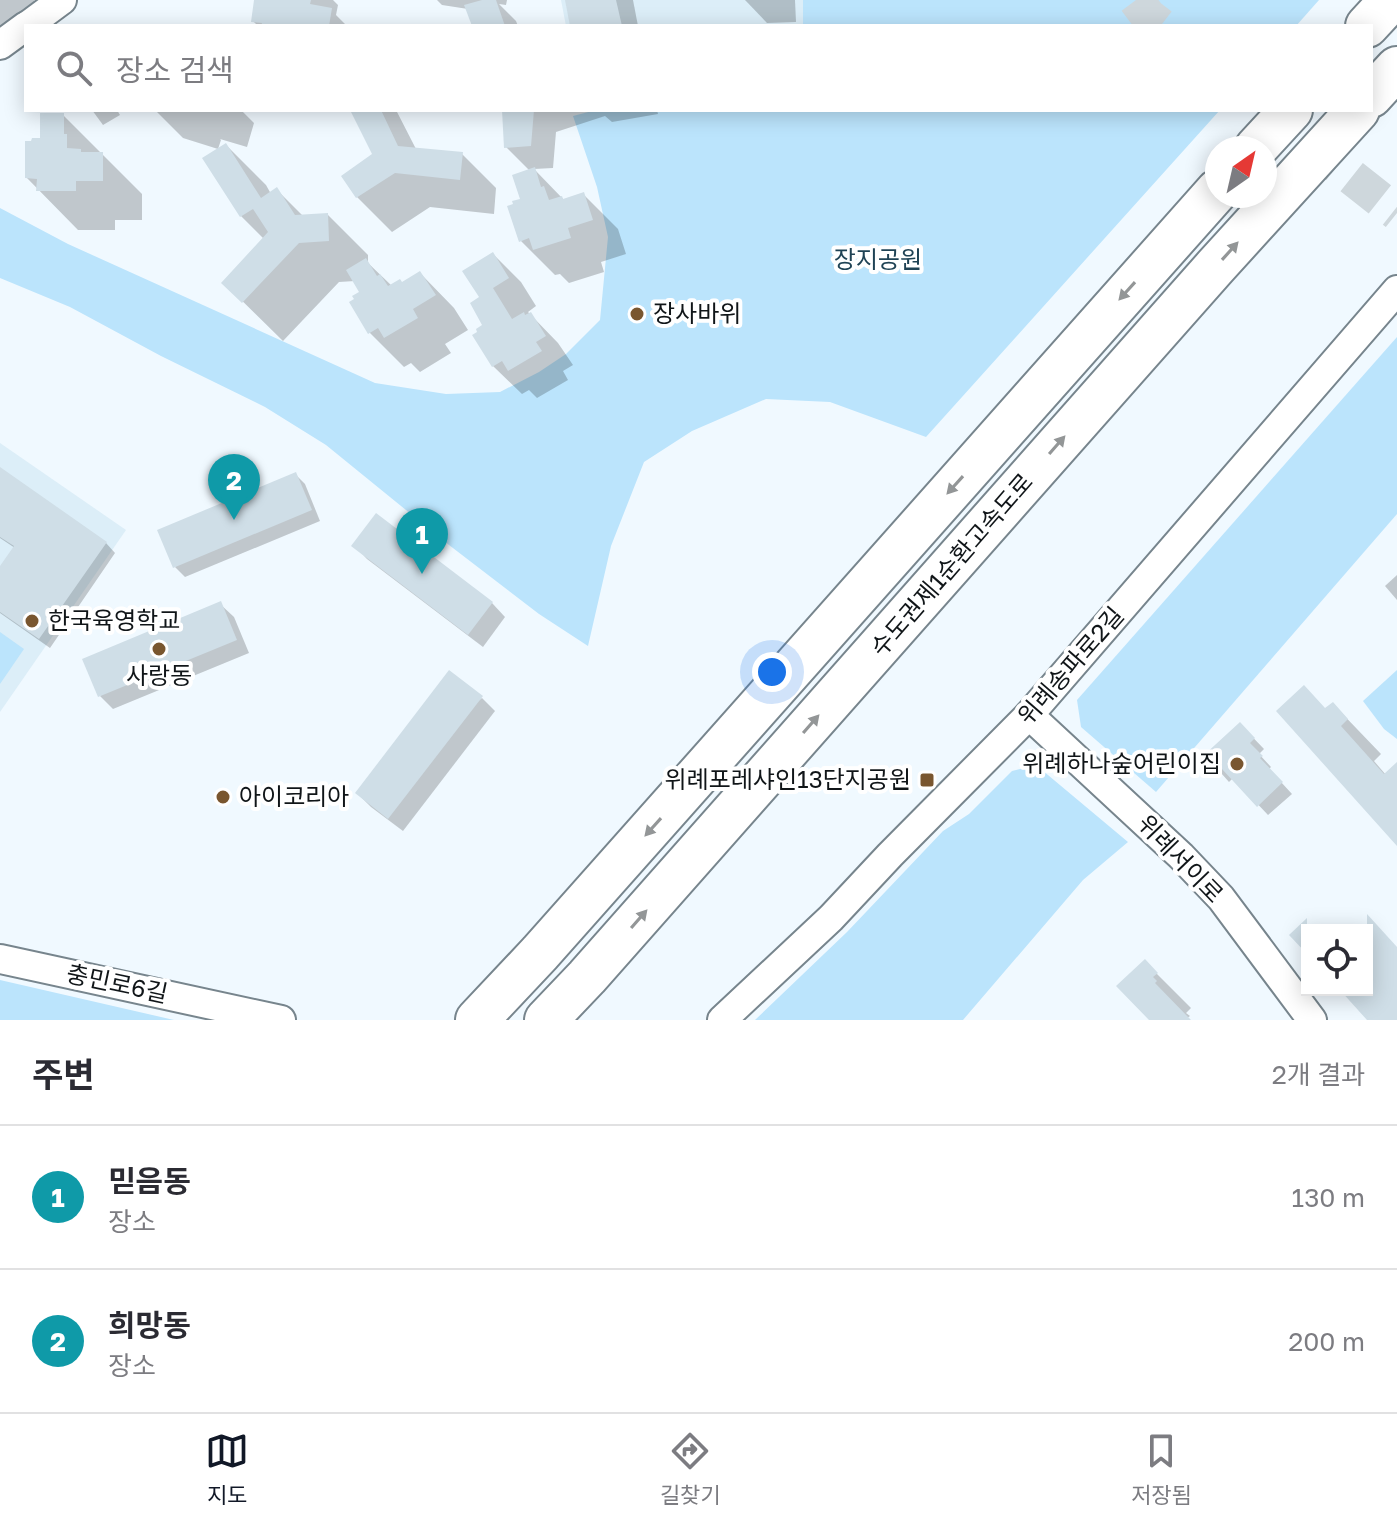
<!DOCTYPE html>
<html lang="ko">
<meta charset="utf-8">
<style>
:root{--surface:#fff;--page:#f2f2f3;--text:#2b2b33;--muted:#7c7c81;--line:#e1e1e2;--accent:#111827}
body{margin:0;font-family:"Golos Text","Noto Sans KR",sans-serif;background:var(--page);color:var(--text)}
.controls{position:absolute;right:24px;bottom:24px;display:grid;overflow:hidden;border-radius:0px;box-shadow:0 4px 20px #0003}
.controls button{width:72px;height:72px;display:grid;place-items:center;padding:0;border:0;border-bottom:2px solid var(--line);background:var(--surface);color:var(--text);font:40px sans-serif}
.compass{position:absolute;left:1205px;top:136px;width:72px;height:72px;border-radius:50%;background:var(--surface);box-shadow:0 4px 20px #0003;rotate:34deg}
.you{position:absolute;left:772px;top:672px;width:28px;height:28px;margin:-20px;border:6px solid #fff;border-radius:50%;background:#1a73e8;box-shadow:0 0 0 12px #1a73e833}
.badge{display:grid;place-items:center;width:52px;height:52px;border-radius:50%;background:var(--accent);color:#fff;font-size:26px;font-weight:700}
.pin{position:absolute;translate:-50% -66px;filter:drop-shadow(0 2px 4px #0008)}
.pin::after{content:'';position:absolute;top:42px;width:28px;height:24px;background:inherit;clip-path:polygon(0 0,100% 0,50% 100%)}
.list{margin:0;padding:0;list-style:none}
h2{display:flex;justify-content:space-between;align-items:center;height:104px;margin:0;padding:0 32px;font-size:34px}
h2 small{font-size:26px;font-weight:400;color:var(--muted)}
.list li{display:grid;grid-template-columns:52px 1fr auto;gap:24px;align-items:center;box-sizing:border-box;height:144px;padding:0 32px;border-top:2px solid var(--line)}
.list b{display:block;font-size:30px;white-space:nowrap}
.list p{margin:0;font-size:26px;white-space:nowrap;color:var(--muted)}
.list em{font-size:26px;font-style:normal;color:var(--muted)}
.icon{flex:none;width:44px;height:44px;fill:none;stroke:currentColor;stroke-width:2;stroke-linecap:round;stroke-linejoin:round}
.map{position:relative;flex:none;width:1397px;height:1020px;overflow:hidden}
.search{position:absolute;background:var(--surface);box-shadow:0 4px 20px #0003;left:24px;right:24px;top:24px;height:88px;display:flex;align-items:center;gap:20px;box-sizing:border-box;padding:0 28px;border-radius:0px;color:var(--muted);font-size:30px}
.sheet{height:392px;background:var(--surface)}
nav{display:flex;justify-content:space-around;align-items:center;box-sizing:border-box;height:112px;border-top:2px solid var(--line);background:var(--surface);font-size:22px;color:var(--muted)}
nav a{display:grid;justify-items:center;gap:4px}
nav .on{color:var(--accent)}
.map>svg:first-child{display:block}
</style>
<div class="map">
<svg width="1397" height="1020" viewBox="0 0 1397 1020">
<rect width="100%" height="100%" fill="#f0f9ff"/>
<!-- built -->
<g fill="#dceef8">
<polygon points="561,0 803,0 803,26 566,26"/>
<polygon points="0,443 126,530 0,712"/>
</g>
<!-- green -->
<g fill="#bbe4fc">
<polygon points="803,0 1319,0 1296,26 803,26"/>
<polygon points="596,110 1220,110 926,437 830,402 766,399 692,431 644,462 611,546 588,646 539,614 449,545 326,445 265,407 161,356 70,307 0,278 0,208 68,244 375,383 446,394 500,392 539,372 566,354 600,320 608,237 597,187 573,116"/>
<polygon points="1397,337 1397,514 1156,792 1081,727 1077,700"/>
<polygon points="0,632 24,649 0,684"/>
<polygon points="1397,670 1397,739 1384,729 1363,701"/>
<polygon points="1036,765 1128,842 1083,880 963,1020 755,1020 847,932 943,831 969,814 1012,771"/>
<polygon points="0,980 174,1020 0,1020"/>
</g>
<!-- shadow -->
<g fill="#0003">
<polygon points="0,0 34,0 47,24 0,35"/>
<polygon points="256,0 333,0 338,5 336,15 347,26 258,26 253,21"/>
<polygon points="437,0 507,0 506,5 499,4 516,21 518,26 475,26 468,9 442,5"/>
<polygon points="567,0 633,0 638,26 572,26"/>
<polygon points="745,0 795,0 796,22 767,23"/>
<polygon points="92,110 117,110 120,115 103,125"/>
<polygon points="155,110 241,110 254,123 247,147 220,139 221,140 218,149 183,138"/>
<polygon points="352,110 396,110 416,149 462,154 496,188 494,214 430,207 392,232 357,197 344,176 375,155"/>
<polygon points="504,110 657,110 658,114 612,122 605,116 556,132 553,168 534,169 565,201 584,195 618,229 626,254 601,262 604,272 569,283 560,274 555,275 521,241 522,200 530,171 506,147"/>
<polygon points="63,115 142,194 142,220 115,220 115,230 78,230 27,178 42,140"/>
<polygon points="226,145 266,185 271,194 277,190 304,217 328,215 368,255 368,263 392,286 402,284 420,273 454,308 468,330 445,344 451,353 420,372 411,363 404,367 370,333 356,300 362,293 355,281 339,282 283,341 224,283 264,239 241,216"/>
<polygon points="493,254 521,282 536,306 528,312 558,343 573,365 563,371 568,380 537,398 529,390 522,394 493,366 481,298"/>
<polygon points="0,470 106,543 115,553 50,648 0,613 0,570 15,548 0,538"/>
<polygon points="295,474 305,484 320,521 185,577 175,567"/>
<polygon points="354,545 492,603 505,617 483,647 367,559"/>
<polygon points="1397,575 1397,600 1385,586"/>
<polygon points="220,604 234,617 249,653 113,709 100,696"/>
<polygon points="482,698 495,711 403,831 371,807 357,793"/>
<polygon points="1333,704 1381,754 1374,761 1386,775 1397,775 1397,843 1326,710"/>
<polygon points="1240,724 1264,749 1259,754 1271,767 1269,769 1292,794 1268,815 1233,778 1229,782 1206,756"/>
<polygon points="1145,962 1191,1008 1186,1013 1190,1016 1187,1018 1189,1020 1152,1020"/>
</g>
<!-- building -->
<g fill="#cfdee7">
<polygon points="254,0 311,0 310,4 332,8 329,26 261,26 262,23 251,22"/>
<polygon points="482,0 496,0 505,26 472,26 464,5"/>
<polygon points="565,0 616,0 622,26 570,26"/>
<polygon points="350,110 381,110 398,146 463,152 460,180 395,173 356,198 341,176 372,154"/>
<polygon points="502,110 534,110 531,146 504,148"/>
<polygon points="40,113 64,113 64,134 67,134 67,148 81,149 81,152 103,152 103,181 76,181 76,191 36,191 37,179 25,178 25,141 31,141 32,138 40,138"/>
<polygon points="226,143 261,198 277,187 295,215 328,213 329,241 299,243 242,303 221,283 268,232 253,209 240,217 202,158"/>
<polygon points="535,167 541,187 544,186 549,200 562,196 563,199 584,192 593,220 568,228 571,238 533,250 529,238 519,242 507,206 513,204 512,201 520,199 512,175"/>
<polygon points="493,252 509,278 493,288 512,319 524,312 525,315 531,312 546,336 536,342 542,351 508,371 502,361 492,367 472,335 477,332 476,329 482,325 470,303 479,297 462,271"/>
<polygon points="366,258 377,276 380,274 388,286 400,279 402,282 420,271 436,295 413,309 418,318 384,338 378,328 368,334 349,302 354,299 352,296 359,292 346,270"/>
<polygon points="0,467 107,542 39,639 0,612 0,566 14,546 0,537"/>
<polygon points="296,472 312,510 173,568 157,530"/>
<polygon points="376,513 493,602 468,635 351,546"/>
<polygon points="221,601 237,640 98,697 82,659"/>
<polygon points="449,670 483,696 388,819 355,793"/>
<polygon points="1304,685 1325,708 1333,702 1348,719 1341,726 1384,774 1397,762 1397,846 1276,711"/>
<polygon points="1240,722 1255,738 1250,743 1263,756 1260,758 1283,782 1257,807 1222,769 1218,773 1203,756"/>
<polygon points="1367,914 1397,947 1397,1020 1367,1020 1340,990 1367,990"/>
<polygon points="1307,918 1307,954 1289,935"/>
<polygon points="1145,959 1158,973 1153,977 1157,981 1155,983 1191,1020 1149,1020 1116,986"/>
</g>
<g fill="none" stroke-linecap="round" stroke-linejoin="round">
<!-- major-tunnel -->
<g stroke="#ced7dc" stroke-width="36" stroke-dasharray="36 18" stroke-linecap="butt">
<polyline points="1136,0 1148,16 1161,26"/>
<polyline points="1267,110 1397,213"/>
</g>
<defs>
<g id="minor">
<polyline points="27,26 62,0"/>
<polyline points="0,45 26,26"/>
<polyline points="1029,715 1181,856 1221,898 1312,1020"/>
<polyline points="0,959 281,1020"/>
<polyline points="722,1020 831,918 890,855 1029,715 1397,290"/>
</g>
<g id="highway">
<polyline points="1367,26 1391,0"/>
<polyline points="1371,96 1397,68"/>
<polyline points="1256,148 1291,110"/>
<polyline points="477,1020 540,953 1217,191"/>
<polyline points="546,1020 587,977 1215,267 1358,110"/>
</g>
</defs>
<!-- minor casing -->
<use href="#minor" stroke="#77858d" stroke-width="32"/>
<!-- highway casing -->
<use href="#highway" stroke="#77858d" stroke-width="46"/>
<!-- minor -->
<use href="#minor" stroke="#fff" stroke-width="28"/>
<!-- highway -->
<use href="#highway" stroke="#fff" stroke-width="42"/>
</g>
<!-- one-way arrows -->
<defs><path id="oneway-solid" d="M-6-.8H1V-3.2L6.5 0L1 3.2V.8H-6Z" transform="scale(2)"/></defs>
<g fill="#939697">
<use href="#oneway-solid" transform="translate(1230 251) rotate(-48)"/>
<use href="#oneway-solid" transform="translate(1127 291) rotate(132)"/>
<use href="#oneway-solid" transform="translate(1057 445) rotate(-49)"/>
<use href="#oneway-solid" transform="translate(955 485) rotate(132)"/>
<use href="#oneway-solid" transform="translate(811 724) rotate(-49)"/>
<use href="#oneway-solid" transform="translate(653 827) rotate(132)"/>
<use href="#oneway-solid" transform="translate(639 919) rotate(-49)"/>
</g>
<!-- markers -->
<g fill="#79562f" stroke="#fff" stroke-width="3">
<circle cx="637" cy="314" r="8"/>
<circle cx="32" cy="621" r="8"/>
<circle cx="159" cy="649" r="8"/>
<circle cx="1237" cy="764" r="8"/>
<rect x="919" y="772" width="16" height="16" rx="4"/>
<circle cx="223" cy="797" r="8"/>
</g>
<g text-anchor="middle" stroke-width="8" stroke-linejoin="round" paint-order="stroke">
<!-- park labels -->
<g font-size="24" fill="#1f4355" stroke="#fff">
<text x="878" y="268">장지공원</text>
</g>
<!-- poi labels -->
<g font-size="24" fill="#101518" stroke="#fff" text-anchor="start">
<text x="653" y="322">장사바위</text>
<text x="48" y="629">한국육영학교</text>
<text x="159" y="684" text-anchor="middle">사랑동</text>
<text x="1221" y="772" text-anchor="end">위례하나숲어린이집</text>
<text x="911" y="788" text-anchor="end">위례포레샤인13단지공원</text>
<text x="239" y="805">아이코리아</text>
</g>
<!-- street labels -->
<g font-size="24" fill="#101518" stroke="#fff">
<text transform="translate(952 565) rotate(-49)" y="8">수도권제1순환고속도로</text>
<text transform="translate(1071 666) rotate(-49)" y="8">위례송파로2길</text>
<text transform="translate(1180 859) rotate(46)" y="8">위례서이로</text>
<text transform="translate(117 984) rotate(12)" y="8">충민로6길</text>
</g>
</g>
</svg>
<div class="controls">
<button><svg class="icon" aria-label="locate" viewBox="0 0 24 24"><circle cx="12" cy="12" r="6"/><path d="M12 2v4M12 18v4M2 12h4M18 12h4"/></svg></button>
</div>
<svg class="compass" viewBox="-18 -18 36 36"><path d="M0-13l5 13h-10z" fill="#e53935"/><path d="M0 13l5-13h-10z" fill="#7c7c81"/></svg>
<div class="you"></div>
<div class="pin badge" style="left:422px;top:574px;background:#0f9aa8">1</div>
<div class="pin badge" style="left:234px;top:520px;background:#0f9aa8">2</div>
<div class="search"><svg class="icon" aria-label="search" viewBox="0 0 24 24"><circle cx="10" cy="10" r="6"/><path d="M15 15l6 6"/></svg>장소 검색</div>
</div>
<section class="sheet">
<h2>주변<small>2개 결과</small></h2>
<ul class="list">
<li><span class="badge" style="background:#0f9aa8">1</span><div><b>믿음동</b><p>장소</p></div><em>130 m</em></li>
<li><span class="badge" style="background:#0f9aa8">2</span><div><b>희망동</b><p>장소</p></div><em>200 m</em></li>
</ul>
</section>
<nav>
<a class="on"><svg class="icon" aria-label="map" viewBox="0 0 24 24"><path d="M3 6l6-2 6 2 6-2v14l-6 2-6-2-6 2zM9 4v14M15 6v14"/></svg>지도</a>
<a><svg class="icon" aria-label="directions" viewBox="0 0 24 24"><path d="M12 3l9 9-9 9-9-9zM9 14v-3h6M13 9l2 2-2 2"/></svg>길찾기</a>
<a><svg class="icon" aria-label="saved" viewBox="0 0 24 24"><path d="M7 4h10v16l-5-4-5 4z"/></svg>저장됨</a>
</nav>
